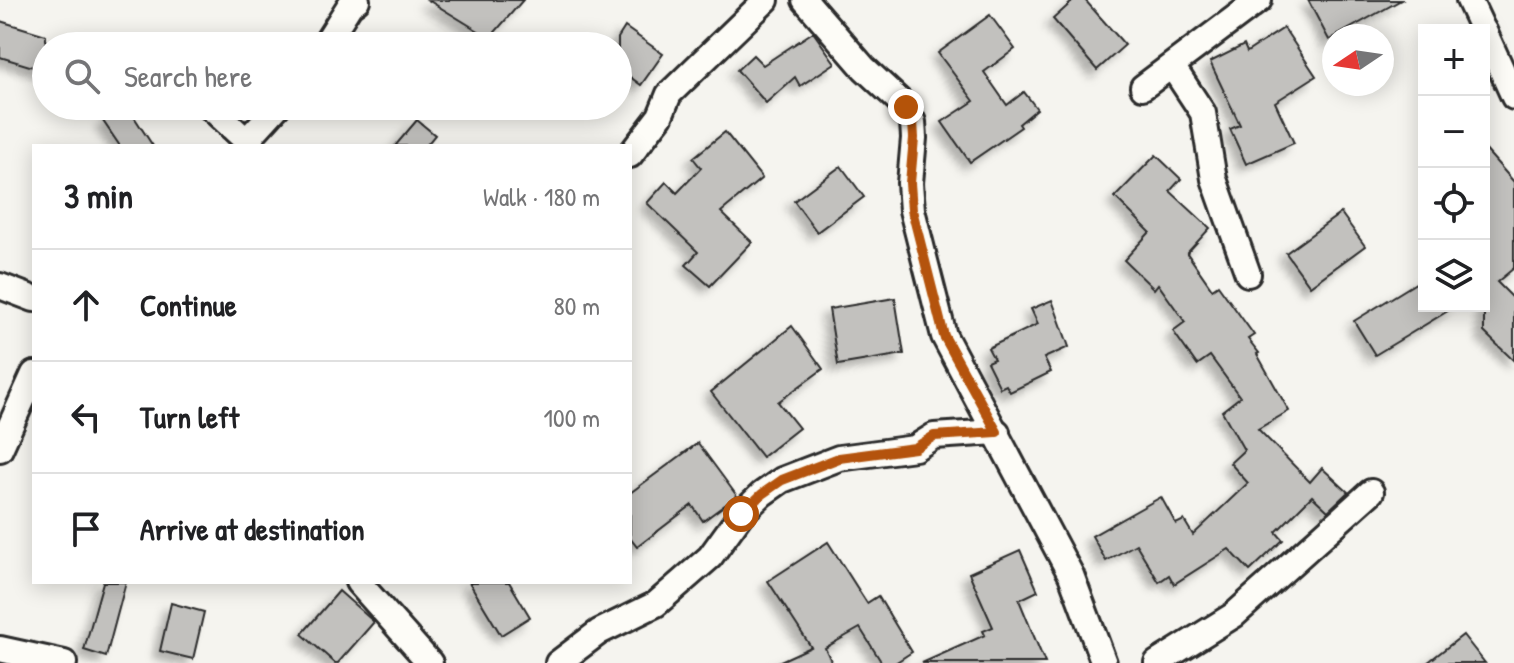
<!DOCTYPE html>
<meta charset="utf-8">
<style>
:root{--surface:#fff;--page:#f6f6f6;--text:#202124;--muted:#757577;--line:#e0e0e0}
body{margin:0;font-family:"Patrick Hand",sans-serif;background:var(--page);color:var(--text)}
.controls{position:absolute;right:24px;top:24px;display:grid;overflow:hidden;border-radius:0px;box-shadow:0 4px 20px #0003}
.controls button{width:72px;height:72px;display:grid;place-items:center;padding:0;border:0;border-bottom:2px solid var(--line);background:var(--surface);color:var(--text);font:40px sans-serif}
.compass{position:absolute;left:1322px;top:24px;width:72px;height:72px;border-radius:50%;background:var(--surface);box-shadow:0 4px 20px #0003;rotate:257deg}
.stop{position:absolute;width:24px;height:24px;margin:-18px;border:6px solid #b45309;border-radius:50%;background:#fff}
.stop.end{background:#b45309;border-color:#fff;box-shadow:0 2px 8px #0008}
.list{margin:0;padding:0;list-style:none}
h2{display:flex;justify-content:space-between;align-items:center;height:104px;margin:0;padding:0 32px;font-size:34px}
h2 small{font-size:26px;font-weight:400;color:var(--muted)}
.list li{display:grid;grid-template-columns:52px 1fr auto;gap:24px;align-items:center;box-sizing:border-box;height:112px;padding:0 32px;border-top:2px solid var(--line)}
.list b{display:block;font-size:30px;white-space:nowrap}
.list em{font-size:26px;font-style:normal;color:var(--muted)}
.icon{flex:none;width:44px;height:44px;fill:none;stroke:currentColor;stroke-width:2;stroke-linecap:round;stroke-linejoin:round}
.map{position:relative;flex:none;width:1514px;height:663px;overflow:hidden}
.search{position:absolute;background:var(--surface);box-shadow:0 4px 20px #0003;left:32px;top:32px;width:600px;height:88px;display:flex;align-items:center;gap:20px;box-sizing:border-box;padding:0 28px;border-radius:44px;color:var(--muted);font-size:30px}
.panel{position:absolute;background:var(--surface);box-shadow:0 4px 20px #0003;left:32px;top:144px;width:600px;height:440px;border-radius:0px}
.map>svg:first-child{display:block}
</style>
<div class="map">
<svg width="1514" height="663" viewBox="0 0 1514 663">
<defs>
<filter id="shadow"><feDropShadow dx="-7" dy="7" stdDeviation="4" flood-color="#0004"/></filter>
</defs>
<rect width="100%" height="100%" fill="#f5f4ef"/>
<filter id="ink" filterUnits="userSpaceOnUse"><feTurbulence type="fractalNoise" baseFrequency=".0125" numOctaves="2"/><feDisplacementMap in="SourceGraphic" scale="16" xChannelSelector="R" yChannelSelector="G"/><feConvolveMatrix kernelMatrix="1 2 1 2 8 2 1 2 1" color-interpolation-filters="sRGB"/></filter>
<g filter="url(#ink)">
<!-- building -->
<g fill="#c2c1be" stroke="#2b2b2b" stroke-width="2" filter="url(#shadow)">
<polygon points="428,0 523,0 490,38"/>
<polygon points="1074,0 1085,0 1125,45 1097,70 1053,19"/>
<polygon points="1308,0 1401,0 1329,40"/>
<polygon points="990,15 1015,49 984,72 1007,105 1024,92 1037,109 1019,124 1021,127 970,162 942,122 974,101 938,53"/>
<polygon points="0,21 46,35 46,71 0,57"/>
<polygon points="625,27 663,54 641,85 618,68 618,38"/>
<polygon points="1284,28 1316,76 1275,102 1294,143 1246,164 1230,129 1240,125 1210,62 1244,45 1247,52"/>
<polygon points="813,32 835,63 800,86 795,77 766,103 737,70 753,55 763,65"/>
<polygon points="127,106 153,146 120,146 103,121"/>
<polygon points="417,120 435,135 426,146 395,146"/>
<polygon points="725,132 762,178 721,212 752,242 710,286 686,265 698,252 647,203 666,182 677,193 701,168 693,158"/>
<polygon points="1484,148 1514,182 1514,268 1497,282 1514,299 1514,361 1484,332"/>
<polygon points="1156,155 1181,179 1170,191 1210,228 1187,253 1212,289 1218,285 1254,335 1248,339 1259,353 1257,354 1289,411 1258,429 1310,482 1322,468 1348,492 1328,511 1312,496 1276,532 1283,540 1250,571 1229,549 1174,584 1169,575 1159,582 1136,544 1106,561 1092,536 1161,497 1176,524 1184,520 1193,535 1248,483 1230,463 1244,450 1222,411 1240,397 1210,356 1197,365 1173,331 1185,322 1158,284 1154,289 1124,260 1150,232 1115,197"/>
<polygon points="841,166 864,197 817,232 794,201"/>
<polygon points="1341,213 1365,246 1310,286 1286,253"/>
<polygon points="1424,278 1424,306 1456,306 1375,355 1354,321"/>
<polygon points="895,298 904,354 838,365 829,309"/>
<polygon points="1052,300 1069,347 1044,358 1051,372 1010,392 1006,385 1000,388 987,362 994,359 988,348 1038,324 1031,309"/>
<polygon points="792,326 823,369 778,402 799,428 762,457 711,392"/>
<polygon points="698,443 737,496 703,521 692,505 637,547 630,538 630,493"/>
<polygon points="828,542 867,603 878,596 912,652 895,663 882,663 860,628 825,648 832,663 776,663 811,647 768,581"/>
<polygon points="1020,550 1038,591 1019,600 1045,663 922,663 985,635 983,631 993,627 969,573"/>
<polygon points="103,582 126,582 106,657 84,650"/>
<polygon points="469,582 509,582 530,617 501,635"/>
<polygon points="339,591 374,622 338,663 335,663 302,634"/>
<polygon points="171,603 204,612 193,659 160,651"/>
<polygon points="1463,635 1485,663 1427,663"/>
</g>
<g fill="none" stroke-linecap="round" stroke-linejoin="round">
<defs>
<g id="minor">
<polyline points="805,0 864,68 906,107 913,122 914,138 910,183 912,210 944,336 1071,575 1104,663"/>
<polyline points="1469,0 1483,30"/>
<polyline points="1484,31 1514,97"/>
<polyline points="324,46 350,5 357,0"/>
<polyline points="1172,66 1203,113 1214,179 1248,274"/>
<polyline points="1143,87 1259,0"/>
<polyline points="209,106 252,146"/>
<polyline points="247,140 278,106"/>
<polyline points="630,155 660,116 669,94 766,0"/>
<polyline points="0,286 34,299"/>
<polyline points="0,449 34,374"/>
<polyline points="358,582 430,663"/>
<polyline points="0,649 64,663"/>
<polyline points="558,663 599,632 656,604 710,557 741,514 762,494 782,480 839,458 915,448 934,436 997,432"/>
<polyline points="1157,663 1234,615 1371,492"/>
</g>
</defs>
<!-- minor casing -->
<use href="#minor" stroke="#2b2b2b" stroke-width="30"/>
<!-- minor -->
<use href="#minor" stroke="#fdfcf7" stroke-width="24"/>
</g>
</g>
<g fill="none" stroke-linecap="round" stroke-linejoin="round" filter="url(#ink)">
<!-- route -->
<polyline stroke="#b45309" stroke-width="10" points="741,514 762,494 782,480 839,458 915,448 934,436 997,432 944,336 912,210 910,183 914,138 913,122 906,107"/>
</g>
</svg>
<div class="controls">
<button>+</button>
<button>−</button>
<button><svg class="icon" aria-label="locate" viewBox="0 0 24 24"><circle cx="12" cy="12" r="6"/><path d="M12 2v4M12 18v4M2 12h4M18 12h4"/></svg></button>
<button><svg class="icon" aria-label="layers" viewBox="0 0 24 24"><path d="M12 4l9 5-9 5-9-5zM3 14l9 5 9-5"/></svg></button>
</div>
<svg class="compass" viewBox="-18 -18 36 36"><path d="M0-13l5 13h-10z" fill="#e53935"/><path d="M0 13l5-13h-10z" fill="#757577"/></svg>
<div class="stop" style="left:741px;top:514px"></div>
<div class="stop end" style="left:906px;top:107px"></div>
<div class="search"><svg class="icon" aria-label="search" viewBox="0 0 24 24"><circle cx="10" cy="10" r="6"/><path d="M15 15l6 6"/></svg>Search here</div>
<section class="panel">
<h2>3 min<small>Walk · 180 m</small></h2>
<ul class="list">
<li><svg class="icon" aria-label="ahead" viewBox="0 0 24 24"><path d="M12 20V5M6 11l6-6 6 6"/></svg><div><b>Continue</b></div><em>80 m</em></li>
<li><svg class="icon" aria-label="left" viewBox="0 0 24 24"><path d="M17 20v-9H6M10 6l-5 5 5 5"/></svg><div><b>Turn left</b></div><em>100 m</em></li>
<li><svg class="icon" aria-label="arrive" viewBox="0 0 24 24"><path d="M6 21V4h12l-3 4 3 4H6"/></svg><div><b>Arrive at destination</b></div></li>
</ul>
</section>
</div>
